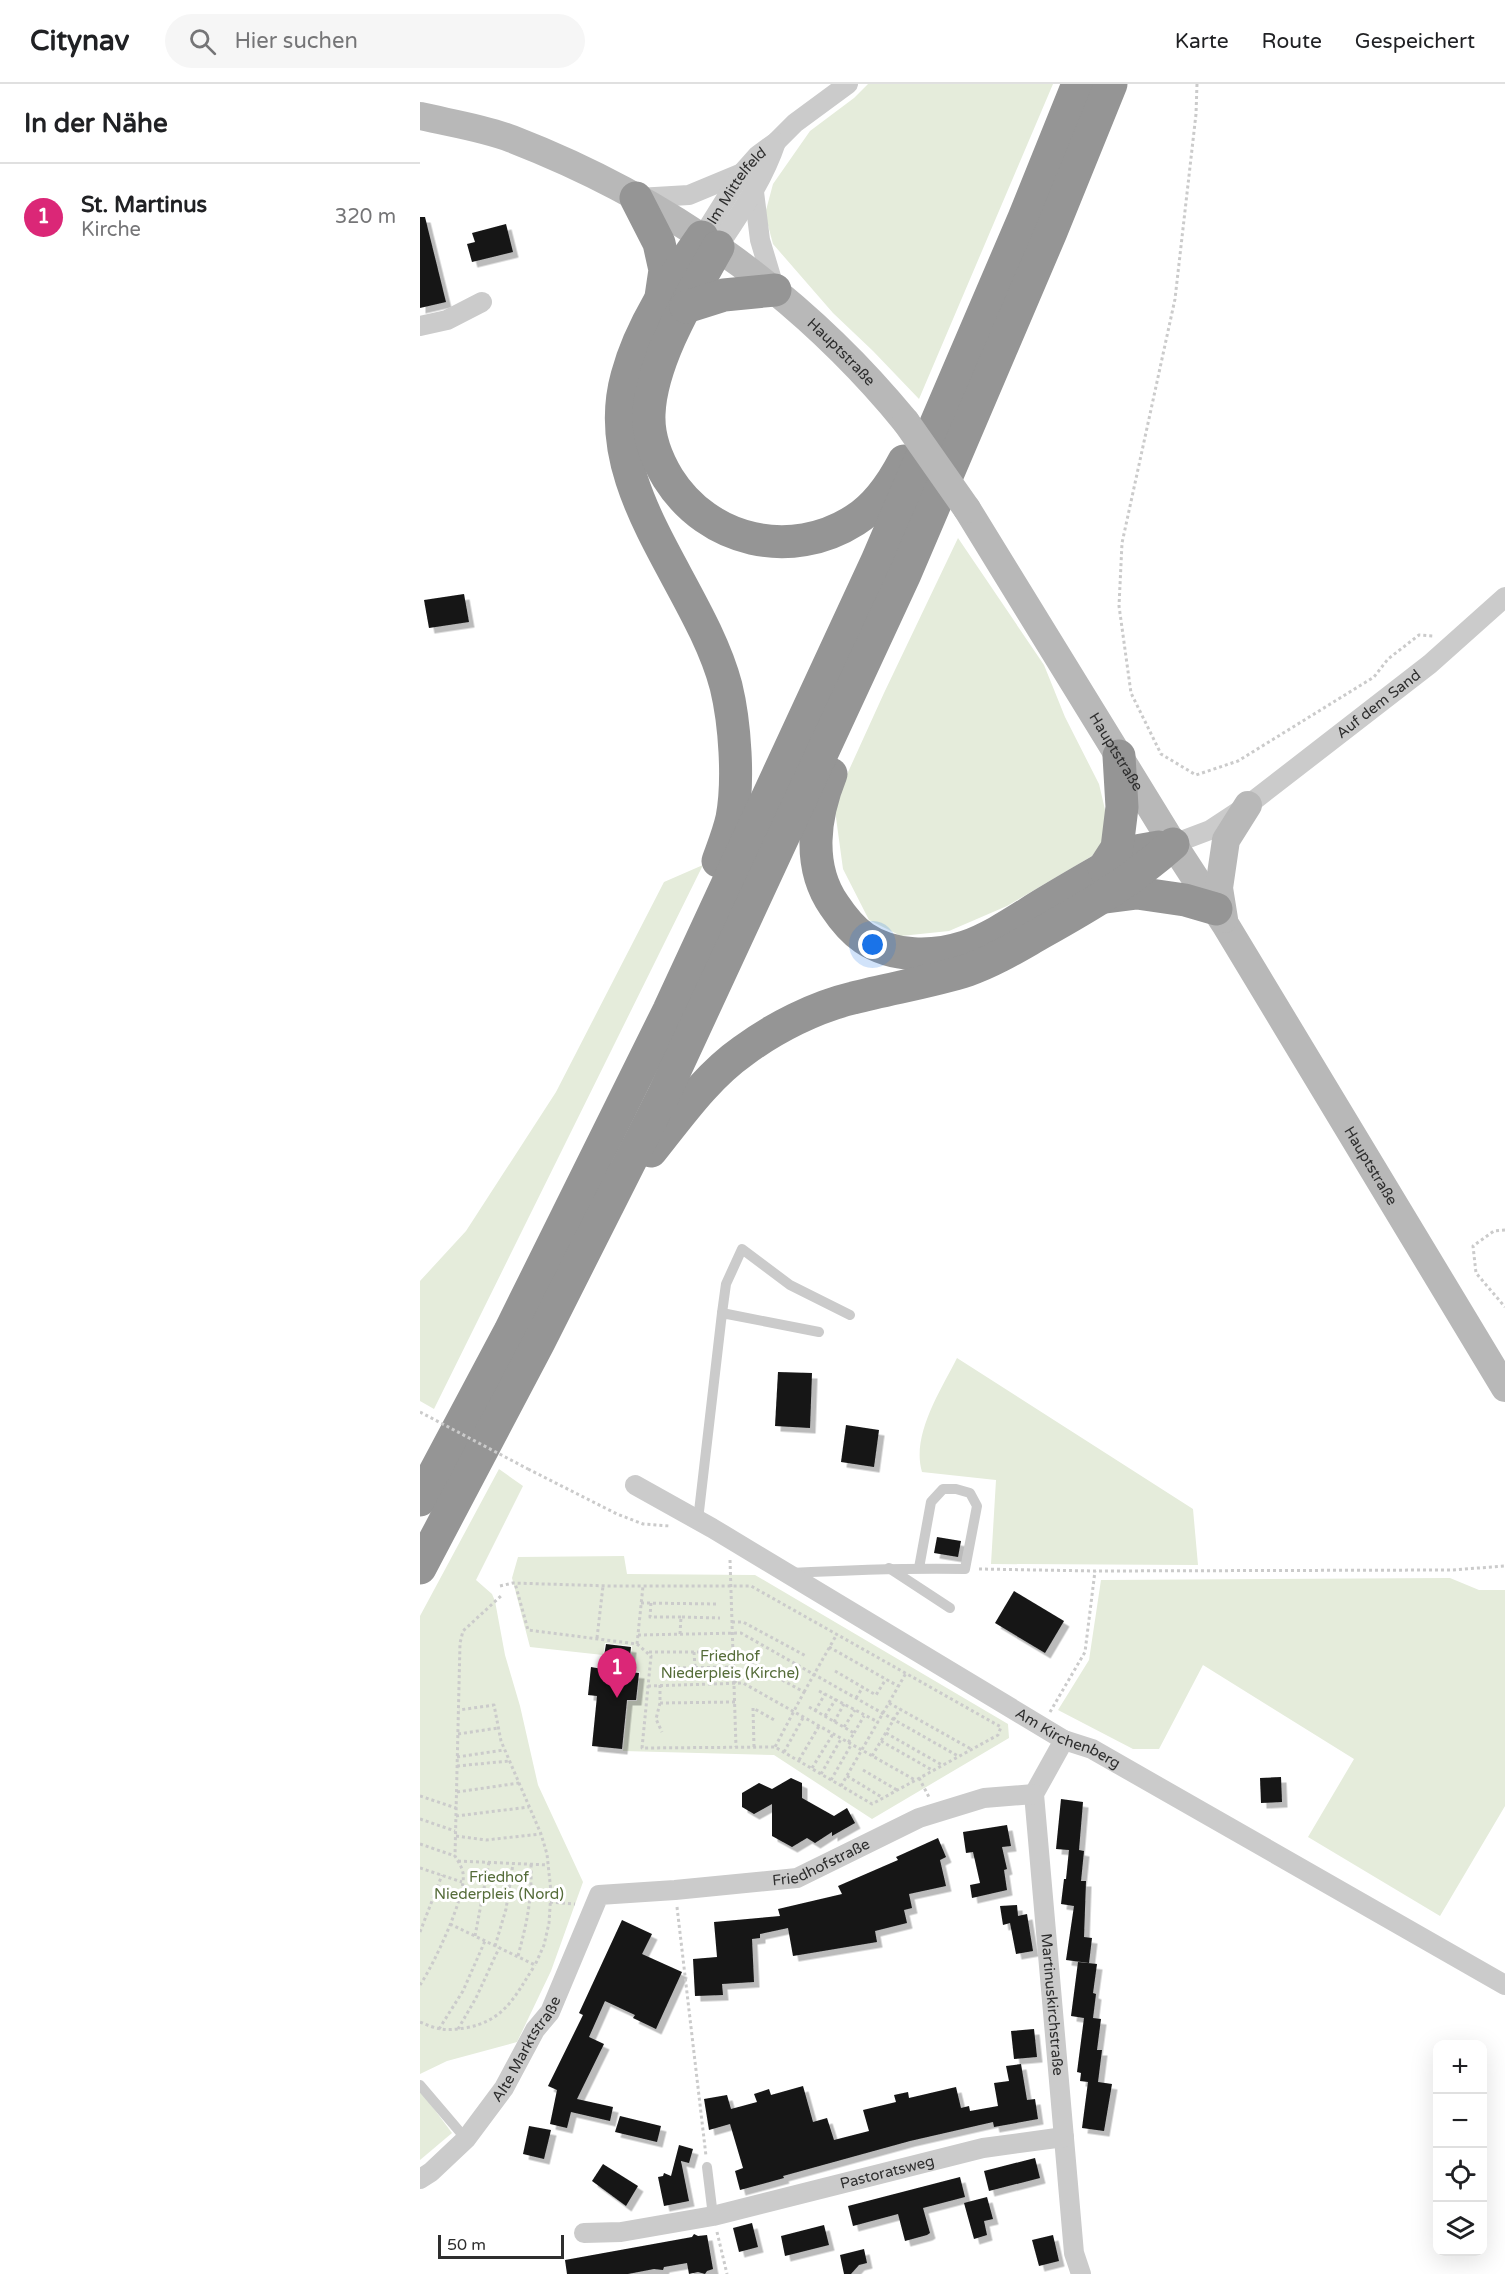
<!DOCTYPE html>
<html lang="de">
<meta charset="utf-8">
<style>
:root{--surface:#fff;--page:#f6f6f6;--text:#202124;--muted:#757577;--line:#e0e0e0;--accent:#db2777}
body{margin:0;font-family:"Varela Round",sans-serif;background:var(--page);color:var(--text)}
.controls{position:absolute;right:18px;bottom:18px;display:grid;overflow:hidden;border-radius:12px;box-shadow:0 6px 24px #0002}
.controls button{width:54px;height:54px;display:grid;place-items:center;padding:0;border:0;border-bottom:2px solid var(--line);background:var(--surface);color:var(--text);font:30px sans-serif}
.scale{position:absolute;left:18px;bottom:15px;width:126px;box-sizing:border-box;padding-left:6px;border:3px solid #2e2e2e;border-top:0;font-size:16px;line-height:21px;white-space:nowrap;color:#2e2e2e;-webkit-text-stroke:4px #fff;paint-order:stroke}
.you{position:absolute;left:453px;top:861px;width:21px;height:21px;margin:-15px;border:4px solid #fff;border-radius:50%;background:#1a73e8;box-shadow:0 0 0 9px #1a73e833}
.badge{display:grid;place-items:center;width:39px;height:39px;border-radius:50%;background:var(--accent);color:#fff;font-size:20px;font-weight:700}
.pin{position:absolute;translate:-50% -50px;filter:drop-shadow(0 2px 3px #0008)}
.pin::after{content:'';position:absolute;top:32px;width:21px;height:18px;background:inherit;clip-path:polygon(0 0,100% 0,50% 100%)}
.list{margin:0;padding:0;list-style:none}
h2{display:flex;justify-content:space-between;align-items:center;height:78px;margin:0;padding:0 24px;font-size:26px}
h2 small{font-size:20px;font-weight:400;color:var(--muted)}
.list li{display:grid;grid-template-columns:39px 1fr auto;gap:18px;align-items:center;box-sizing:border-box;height:108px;padding:0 24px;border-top:2px solid var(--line)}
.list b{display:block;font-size:22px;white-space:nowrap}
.list p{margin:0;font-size:20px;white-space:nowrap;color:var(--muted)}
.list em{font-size:20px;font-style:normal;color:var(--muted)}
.icon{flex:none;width:33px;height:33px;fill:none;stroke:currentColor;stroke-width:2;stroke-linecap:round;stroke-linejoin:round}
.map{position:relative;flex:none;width:1085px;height:2190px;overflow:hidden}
header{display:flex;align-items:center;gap:36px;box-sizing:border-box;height:84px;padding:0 30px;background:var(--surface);border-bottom:2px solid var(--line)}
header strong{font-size:28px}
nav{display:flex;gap:33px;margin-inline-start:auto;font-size:21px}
.search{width:420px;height:54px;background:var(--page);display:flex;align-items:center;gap:15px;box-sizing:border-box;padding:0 21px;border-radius:33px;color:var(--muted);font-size:22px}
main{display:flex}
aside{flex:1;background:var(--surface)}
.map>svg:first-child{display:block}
</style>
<header>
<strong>Citynav</strong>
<div class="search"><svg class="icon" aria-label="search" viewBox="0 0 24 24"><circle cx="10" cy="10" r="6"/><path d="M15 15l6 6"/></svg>Hier suchen</div>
<nav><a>Karte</a><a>Route</a><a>Gespeichert</a></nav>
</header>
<main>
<aside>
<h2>In der Nähe<small></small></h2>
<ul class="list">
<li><span class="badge">1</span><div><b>St. Martinus</b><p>Kirche</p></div><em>320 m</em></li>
</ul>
</aside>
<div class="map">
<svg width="1085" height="2190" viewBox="0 0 1085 2190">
<defs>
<filter id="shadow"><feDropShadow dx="5.5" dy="5.5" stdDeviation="0" flood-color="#0004"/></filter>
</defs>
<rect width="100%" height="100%" fill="#fff"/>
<!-- green -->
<g fill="#e5ecdb">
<polygon points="448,0 633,0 499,315 453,267 413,229 353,160 345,130 353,100 390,47 434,14"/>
<polygon points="538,454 624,581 645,633 679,700 686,730 685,755 672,772 587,822 529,847 481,852 449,836 423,785 414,719 464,609"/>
<polygon points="283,781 14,1325 0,1317 0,1197 46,1147 136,1008 244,798"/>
<path d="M537,1274L773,1425L778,1481L571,1480L576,1396L502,1388C491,1351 521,1306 537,1274Z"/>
<polygon points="79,1385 103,1402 56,1496 72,1510 75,1517 85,1571 100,1622 118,1701 163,1798 131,1887 97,1958 27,1977 0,1990 0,1532"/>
<polygon points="204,1472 207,1490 335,1491 588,1640 589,1654 452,1735 354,1671 203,1667 208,1617 217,1617 220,1588 210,1586 212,1562 185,1559 183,1571 110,1563 92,1494 98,1473"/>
<polygon points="1030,1494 1059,1506 1085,1506 1085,1722 1020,1832 888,1753 934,1675 783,1581 739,1665 713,1665 638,1626 669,1576 681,1496"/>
<polygon points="0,2006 32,2049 0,2076"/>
</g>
<!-- building -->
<g fill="#151515" filter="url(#shadow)">
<polygon points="0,133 5,133 26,218 0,224"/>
<polygon points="86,140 93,168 52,178 47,160 55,158 52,149"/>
<polygon points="44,510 49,538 9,544 4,516"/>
<polygon points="358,1288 392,1289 390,1344 355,1342"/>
<polygon points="426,1341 459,1346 454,1383 421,1378"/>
<polygon points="517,1453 541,1457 538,1473 514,1469"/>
<polygon points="594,1507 644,1537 625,1569 575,1539"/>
<polygon points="186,1560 211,1563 208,1588 219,1589 216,1616 207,1616 202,1665 172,1662 177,1612 168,1611 171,1583 182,1585"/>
<polygon points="861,1693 862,1718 841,1719 840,1694"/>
<polygon points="371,1694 382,1699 382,1714 414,1732 427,1724 435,1739 412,1752 412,1748 395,1759 387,1754 372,1763 352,1752 352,1720 334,1730 322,1723 322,1709 339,1699 352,1705"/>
<polygon points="641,1715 663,1718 659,1766 664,1767 661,1797 666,1797 664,1853 672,1854 669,1879 646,1876 654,1822 641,1820 644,1795 646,1795 649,1766 636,1765"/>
<polygon points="587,1741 591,1762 582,1763 587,1785 584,1786 587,1806 552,1814 550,1801 560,1799 553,1768 546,1769 543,1748"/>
<polygon points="518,1754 526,1773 520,1776 526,1802 489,1810 492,1824 484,1826 487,1839 455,1847 457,1858 373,1872 368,1844 340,1850 340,1854 332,1855 334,1898 302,1900 303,1911 275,1912 273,1875 297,1873 294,1838 360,1832 358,1825 422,1810 418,1802 478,1776 476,1773"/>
<polygon points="597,1821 598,1832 607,1830 613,1867 596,1870 590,1839 583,1841 580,1822"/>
<polygon points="202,1836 232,1850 222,1870 262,1888 236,1945 213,1934 215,1931 185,1917 169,1953 184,1960 157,2015 193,2023 190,2037 151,2028 147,2044 130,2040 137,2006 128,2002 163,1931 159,1929"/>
<polygon points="658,1878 677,1880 673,1909 676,1910 673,1934 681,1935 677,1966 682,1966 678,1998 692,2000 684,2047 662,2044 668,1998 660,1997 661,1989 657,1988 664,1934 651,1932"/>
<polygon points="614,1945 617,1973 594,1975 591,1947"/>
<polygon points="601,1980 607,2016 615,2015 618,2035 574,2043 573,2038 490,2057 363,2092 364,2094 320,2106 315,2087 323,2084 310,2040 289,2046 284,2015 307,2011 311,2025 337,2018 334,2010 349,2005 351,2011 383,2002 393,2038 407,2034 414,2056 449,2047 443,2026 476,2018 474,2011 488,2008 489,2014 536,2003 541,2024 549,2022 550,2027 578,2022 574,1999 589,1997 586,1982"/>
<polygon points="200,2032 241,2042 237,2058 195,2048"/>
<polygon points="109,2042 131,2046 124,2075 103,2070"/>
<polygon points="259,2061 273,2065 269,2079 261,2077 269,2117 244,2122 238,2093 243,2092 244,2089 251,2092"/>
<polygon points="615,2074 620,2094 569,2107 564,2087"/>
<polygon points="183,2080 218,2102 206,2122 172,2097"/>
<polygon points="540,2093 545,2113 503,2124 510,2149 507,2151 485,2157 478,2130 433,2142 428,2122"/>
<polygon points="567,2113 573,2135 564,2137 567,2151 554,2155 544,2119"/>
<polygon points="332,2139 338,2163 319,2168 313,2144"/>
<polygon points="404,2141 409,2161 365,2172 361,2152"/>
<polygon points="274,2150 278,2152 287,2151 293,2185 287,2187 285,2190 278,2188 269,2190 267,2179 244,2183 243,2186 234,2185 208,2190 147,2190 145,2176 272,2153"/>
<polygon points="633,2151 639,2177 619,2182 612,2156"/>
<polygon points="444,2165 447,2179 439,2181 431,2190 424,2190 420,2171"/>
</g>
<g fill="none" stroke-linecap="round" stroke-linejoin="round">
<!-- path -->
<g stroke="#cbcbcb" stroke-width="3" stroke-dasharray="3 3" stroke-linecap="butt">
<polyline points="777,0 776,30 755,215 702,459 699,522 711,609 741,670 776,691 818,677 954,593 968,575 999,551 1013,552"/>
<polyline points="1085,1146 1074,1147 1053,1162 1056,1189 1085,1223"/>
<polyline points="108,1385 197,1430 223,1440 250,1442"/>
<polyline points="310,1476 316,1663"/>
<polyline points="559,1485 675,1487 1032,1486 1085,1482"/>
<polyline points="80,1502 93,1499 190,1502 331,1502 581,1643 578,1651 452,1720 355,1663 222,1664 231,1572 217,1560 108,1546 95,1499"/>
<polyline points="221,1519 299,1520"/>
<polyline points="231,1519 230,1533 261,1533"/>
<polyline points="312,1538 323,1538 386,1572"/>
<polyline points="260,1550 261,1533 300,1534"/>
<polyline points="218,1551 321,1549 538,1672"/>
<polyline points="177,1554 183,1502"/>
<polyline points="217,1560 223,1502"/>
<polyline points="409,1563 478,1602"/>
<polyline points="229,1568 312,1568"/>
<polyline points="274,1568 275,1583"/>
<polyline points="251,1584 314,1583"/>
<polyline points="415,1587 456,1611 466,1595"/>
<polyline points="314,1599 333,1580 384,1608 355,1663"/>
<polyline points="240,1601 240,1619 315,1618"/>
<polyline points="228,1602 323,1599 495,1696"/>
<polyline points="399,1607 458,1638"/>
<polyline points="384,1608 417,1550"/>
<polyline points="436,1614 443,1603"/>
<polyline points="240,1619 236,1635 242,1648"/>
<polyline points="469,1619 551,1665"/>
<polyline points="389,1623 434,1649 428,1659"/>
<polyline points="395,1627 405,1610"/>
<polyline points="630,1628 665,1568 675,1487"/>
<polyline points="405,1632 416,1615"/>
<polyline points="414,1638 424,1620"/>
<polyline points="424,1643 435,1626"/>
<polyline points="434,1649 444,1632"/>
<polyline points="466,1649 522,1681"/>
<polyline points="38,1650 78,1644"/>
<polyline points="461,1657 512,1686"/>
<polyline points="334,1663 333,1624 356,1637"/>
<polyline points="364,1668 383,1634"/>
<polyline points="452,1672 480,1625"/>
<polyline points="37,1673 84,1666"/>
<polyline points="379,1676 399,1642"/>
<polyline points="37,1682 89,1677"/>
<polyline points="392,1684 413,1650"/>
<polyline points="443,1686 477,1706"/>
<polyline points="401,1690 421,1655"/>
<polyline points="427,1692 463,1714"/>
<polyline points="499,1694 509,1713"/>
<polyline points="411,1696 431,1661"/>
<polyline points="421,1702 486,1589"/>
<polyline points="37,1708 99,1699"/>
<polyline points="0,1712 36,1724"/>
<polyline points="36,1732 109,1723"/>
<polyline points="0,1735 35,1747"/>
<polyline points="36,1752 66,1756 120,1750"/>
<polyline points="0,1760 35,1772"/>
<polyline points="38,1777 128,1781"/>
<polyline points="0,1784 42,1798"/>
<polyline points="130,1818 155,1820"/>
<polyline points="257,1823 286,2072"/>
<polyline points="30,1840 115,1881 124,1861 129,1839 131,1808 127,1770 121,1750 81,1657 74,1621 39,1626"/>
<polyline points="0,1848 22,1791"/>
<polyline points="55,1852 69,1778"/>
<polyline points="75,1862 86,1825 93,1780"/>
<path d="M98,1872C107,1838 112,1816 111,1780"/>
<path d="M0,1901C13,1882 47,1811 43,1789C42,1783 38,1777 35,1772L40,1559L43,1547L82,1511"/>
<path d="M0,1938C18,1946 26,1947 45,1944C85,1937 95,1912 115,1881"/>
<polyline points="19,1945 43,1907 65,1857"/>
<polyline points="38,1945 56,1914 79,1864"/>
<polyline points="297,2148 307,2190"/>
</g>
<!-- lane -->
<g stroke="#cbcbcb" stroke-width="10">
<polyline points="302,1229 306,1200 322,1165 370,1201 430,1231"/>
<polyline points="278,1436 302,1229 399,1248"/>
<polyline points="469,1484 530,1524"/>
<path d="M371,1489C429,1486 487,1484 545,1485L557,1422L550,1409L536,1405H523L511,1418L499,1484"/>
<polyline points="0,2001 46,2055"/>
<polyline points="287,2083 293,2132"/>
</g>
<!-- street -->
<g stroke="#cbcbcb" stroke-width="20">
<polyline points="334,108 340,156 355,206"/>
<polyline points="218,114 269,111 322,89"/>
<path id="s1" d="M282,153L322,89L338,71L356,58L375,39L428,0"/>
<path d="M298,163C320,129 343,97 356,58"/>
<polyline points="0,242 27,236 62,218"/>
<path id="s2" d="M753,760L790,746L828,721L1010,580L1085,513"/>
<path id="s3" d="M215,1401L292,1444L644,1656L672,1665L1085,1901"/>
<path id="s4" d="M644,1656L614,1710L654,2169L661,2190"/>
<path id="s5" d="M0,2095L11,2088L46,2055L84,2004L115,1946L130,1928L179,1811L255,1806L377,1794L499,1734L564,1714L614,1710"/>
<path id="s6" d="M164,2149L201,2148L293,2132L563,2064L644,2053"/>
</g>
<!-- secondary -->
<g stroke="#b8b8b8" stroke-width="28">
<path id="s7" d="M0,32C30,39 64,44 92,55C247,115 381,210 486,338"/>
<path id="s8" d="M547,425L753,760L805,840L1085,1304"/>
<polyline points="804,835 799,804 806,756 828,721"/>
</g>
<!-- highway -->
<g stroke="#959595" stroke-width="33">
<polyline points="216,114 239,159 245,186 241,213"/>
<path d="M282,153C252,196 221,240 207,292C176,404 279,500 306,602C315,639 319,697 312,734C309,748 303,763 298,777"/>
<path d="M298,163C272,210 231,276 229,330C228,354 236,374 248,394C288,458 371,477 435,436C456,423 473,398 484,377"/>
<polyline points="266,223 304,211 355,206"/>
<path d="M411,690C394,732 387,782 414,821C422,833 432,846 444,854C473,874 514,873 545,863C574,853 600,834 625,819C655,801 685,783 716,767L739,763"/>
<polyline points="684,784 697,764 702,723 699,672"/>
<polyline points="686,813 717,809 765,816 796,825"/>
<path d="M231,1067C259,1032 286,993 323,967C354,944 395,923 433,914C471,904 511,898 548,886C574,877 598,862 621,849C671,821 710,798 753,760"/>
<polyline points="0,1416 90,1247 249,926 457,477 604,134 658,0"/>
<polyline points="0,1484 119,1258 244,1010 485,490 631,148 691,0"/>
</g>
<!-- path-bridge -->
<polyline stroke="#cbcbcb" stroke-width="3" stroke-dasharray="3 3" stroke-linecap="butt" points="0,1328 108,1385"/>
<!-- secondary-bridge -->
<polyline stroke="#b8b8b8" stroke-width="28" points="486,338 547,425"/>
</g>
<g text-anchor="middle" stroke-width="6" stroke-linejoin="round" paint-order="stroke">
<!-- street labels -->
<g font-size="15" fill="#2e2e2e" stroke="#fff">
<text dy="5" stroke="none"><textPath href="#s1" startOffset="62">Im Mittelfeld</textPath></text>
<text dy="5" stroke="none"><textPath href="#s7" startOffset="490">Hauptstraße</textPath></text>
<text dy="5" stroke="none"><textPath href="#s2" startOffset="250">Auf dem Sand</textPath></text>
<text dy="5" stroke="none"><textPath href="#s8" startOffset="285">Hauptstraße</textPath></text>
<text dy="5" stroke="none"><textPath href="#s8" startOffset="771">Hauptstraße</textPath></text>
<text dy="5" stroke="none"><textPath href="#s3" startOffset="502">Am Kirchenberg</textPath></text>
<text dy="5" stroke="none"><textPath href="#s5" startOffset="567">Friedhofstraße</textPath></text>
<text dy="5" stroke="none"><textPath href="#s4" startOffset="273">Martinuskirchstraße</textPath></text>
<text dy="5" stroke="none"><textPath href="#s5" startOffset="170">Alte Marktstraße</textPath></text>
<text dy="5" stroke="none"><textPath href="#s6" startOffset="310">Pastoratsweg</textPath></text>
</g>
<!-- park labels -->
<g font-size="15" fill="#556c39" stroke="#fff">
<text x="310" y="1577">Friedhof<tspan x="310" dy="17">Niederpleis (Kirche)</tspan></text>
<text x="79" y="1798">Friedhof<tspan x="79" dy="17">Niederpleis (Nord)</tspan></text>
</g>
</g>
</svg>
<div class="controls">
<button>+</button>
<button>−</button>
<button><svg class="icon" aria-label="locate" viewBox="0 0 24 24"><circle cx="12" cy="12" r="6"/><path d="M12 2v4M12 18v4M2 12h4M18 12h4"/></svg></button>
<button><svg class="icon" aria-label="layers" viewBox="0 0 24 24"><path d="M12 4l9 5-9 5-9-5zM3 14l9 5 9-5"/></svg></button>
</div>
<div class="scale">50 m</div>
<div class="you"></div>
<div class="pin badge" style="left:197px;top:1614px">1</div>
</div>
</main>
